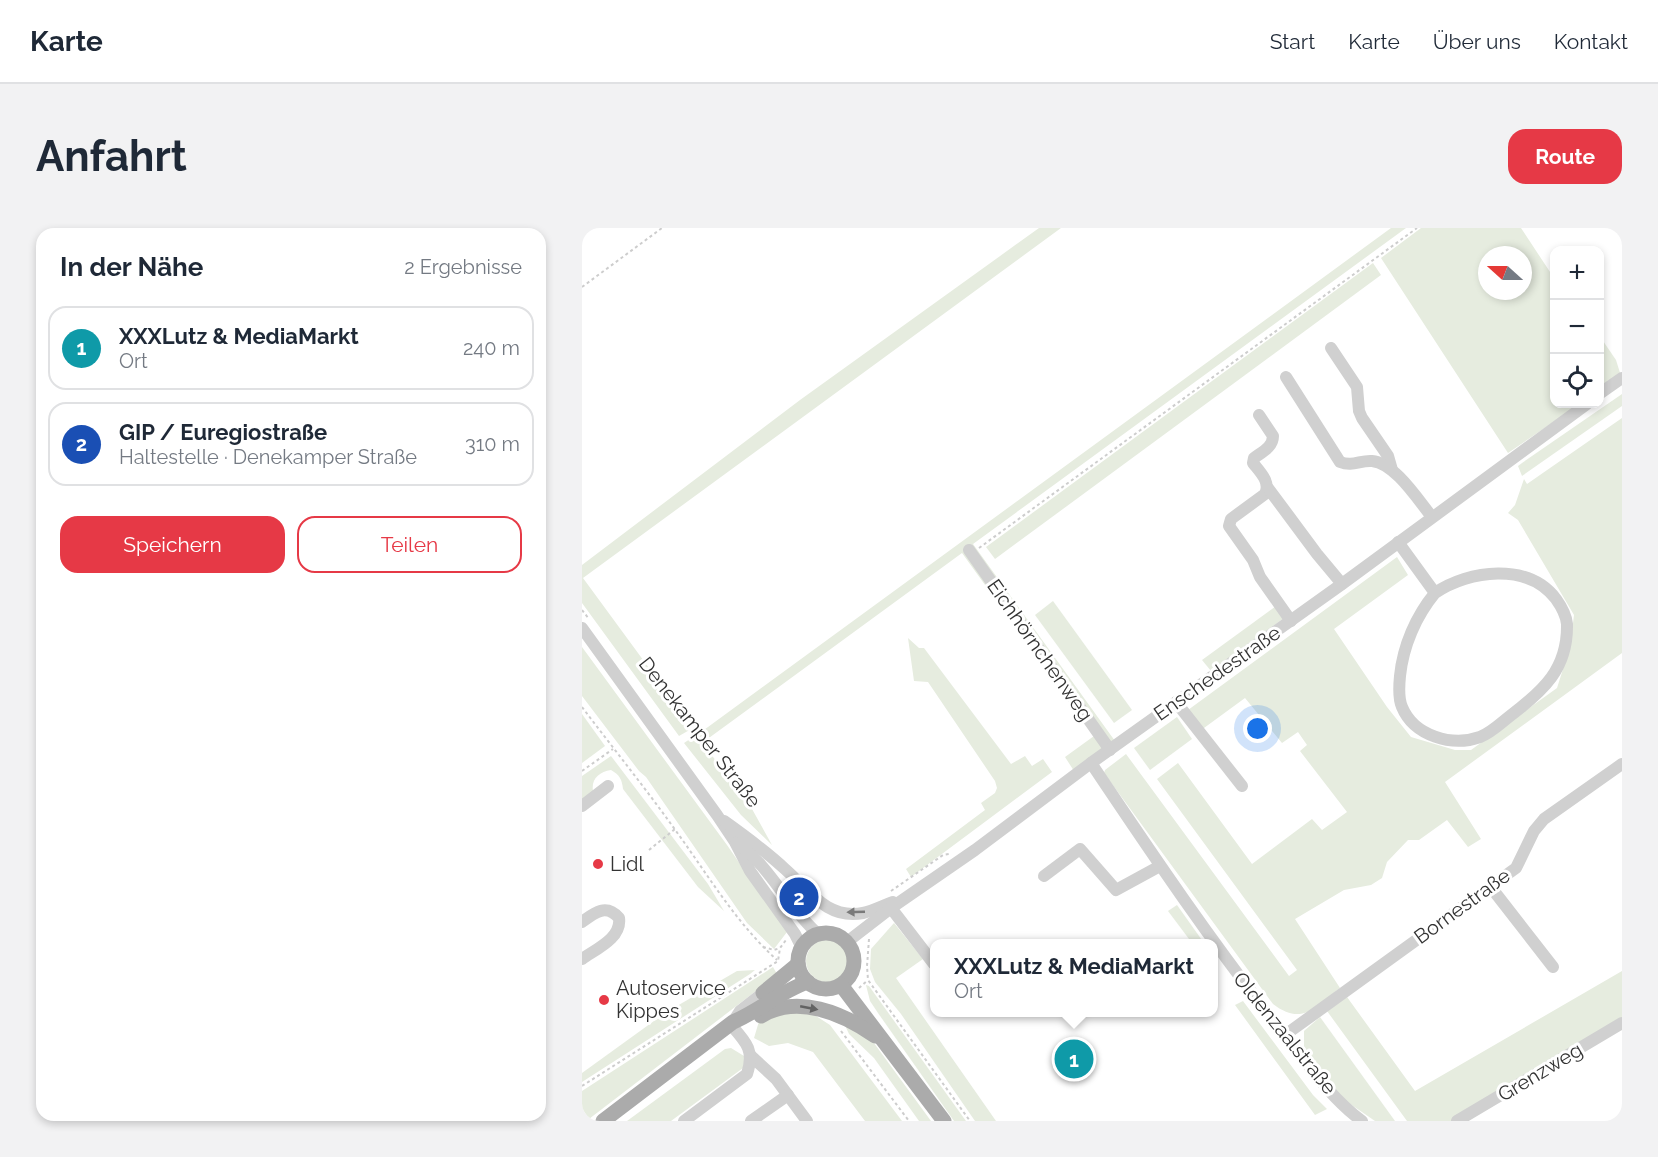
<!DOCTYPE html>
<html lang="de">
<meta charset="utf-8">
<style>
:root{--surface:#fff;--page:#f2f2f3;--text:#1f2937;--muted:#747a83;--line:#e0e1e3;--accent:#e63946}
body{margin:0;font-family:Raleway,sans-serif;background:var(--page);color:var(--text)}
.controls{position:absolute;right:18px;top:18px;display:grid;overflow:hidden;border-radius:12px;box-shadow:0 3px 9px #0003}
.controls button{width:54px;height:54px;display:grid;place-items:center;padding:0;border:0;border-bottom:2px solid var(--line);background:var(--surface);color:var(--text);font:30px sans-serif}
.compass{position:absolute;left:896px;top:18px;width:54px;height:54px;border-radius:50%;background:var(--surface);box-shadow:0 3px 9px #0003;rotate:291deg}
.you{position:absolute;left:676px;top:501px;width:21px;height:21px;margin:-15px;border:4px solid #fff;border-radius:50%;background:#1a73e8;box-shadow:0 0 0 9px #1a73e833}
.badge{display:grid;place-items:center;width:39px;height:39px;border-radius:50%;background:var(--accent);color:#fff;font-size:20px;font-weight:700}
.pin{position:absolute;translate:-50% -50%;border:3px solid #fff;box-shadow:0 2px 6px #0006}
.popup{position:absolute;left:348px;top:711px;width:288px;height:78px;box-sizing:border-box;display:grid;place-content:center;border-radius:12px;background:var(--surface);filter:drop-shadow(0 2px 4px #0005);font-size:20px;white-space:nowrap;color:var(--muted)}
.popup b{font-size:22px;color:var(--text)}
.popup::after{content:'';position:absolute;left:50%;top:100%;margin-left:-12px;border:12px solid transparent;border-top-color:var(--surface)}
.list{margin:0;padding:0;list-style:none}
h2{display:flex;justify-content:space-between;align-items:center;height:78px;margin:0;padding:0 24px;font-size:26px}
h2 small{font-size:20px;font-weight:400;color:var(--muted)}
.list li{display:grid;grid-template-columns:39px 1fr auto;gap:18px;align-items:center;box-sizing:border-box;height:84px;margin:0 12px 12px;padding:0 12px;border:2px solid var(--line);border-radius:18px}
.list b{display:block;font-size:22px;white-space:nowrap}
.list p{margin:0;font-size:20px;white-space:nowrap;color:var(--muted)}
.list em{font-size:20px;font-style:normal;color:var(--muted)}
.actions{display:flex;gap:12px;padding:18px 24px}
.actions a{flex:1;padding:14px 0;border:2px solid var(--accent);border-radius:18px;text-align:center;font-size:21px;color:var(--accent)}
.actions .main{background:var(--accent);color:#fff}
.icon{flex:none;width:33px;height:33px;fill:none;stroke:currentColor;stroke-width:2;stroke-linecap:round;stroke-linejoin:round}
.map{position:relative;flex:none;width:1040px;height:893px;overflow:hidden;border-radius:18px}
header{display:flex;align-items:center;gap:36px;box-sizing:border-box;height:84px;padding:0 30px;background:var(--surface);border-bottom:2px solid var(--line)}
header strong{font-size:28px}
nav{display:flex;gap:33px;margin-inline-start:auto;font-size:21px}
.intro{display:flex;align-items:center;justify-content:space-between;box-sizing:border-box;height:144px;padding:0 36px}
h1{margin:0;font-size:42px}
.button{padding:15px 27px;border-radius:18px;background:var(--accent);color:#fff;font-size:21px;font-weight:700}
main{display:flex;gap:36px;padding:0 36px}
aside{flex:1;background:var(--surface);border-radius:18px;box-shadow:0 3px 9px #0003}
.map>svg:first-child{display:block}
</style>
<header>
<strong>Karte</strong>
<nav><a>Start</a><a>Karte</a><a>Über uns</a><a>Kontakt</a></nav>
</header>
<div class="intro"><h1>Anfahrt</h1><a class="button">Route</a></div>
<main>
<aside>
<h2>In der Nähe<small>2 Ergebnisse</small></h2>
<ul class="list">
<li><span class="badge" style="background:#0f9aa8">1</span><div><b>XXXLutz &amp; MediaMarkt</b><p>Ort</p></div><em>240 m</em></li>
<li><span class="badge" style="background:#1a4fb4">2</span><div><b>GIP / Euregiostraße</b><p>Haltestelle · Denekamper Straße</p></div><em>310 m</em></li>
</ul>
<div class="actions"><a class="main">Speichern</a><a>Teilen</a></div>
</aside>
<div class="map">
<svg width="1040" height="893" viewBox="0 0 1040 893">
<rect width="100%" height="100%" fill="#fff"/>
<!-- green -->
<g fill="#e6ecdf" fill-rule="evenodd">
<polygon points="457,0 479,0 1,350 111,500 97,508 0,375 0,337 218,172"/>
<polygon points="809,0 824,0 391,316 533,513 492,543 483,529 512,508 380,325 120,515 165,572 190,617 159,587 102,515 126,499"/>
<path d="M839,0H939L972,50V176H998L926,225L799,30ZM905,27H941V63H905Z"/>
<polygon points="791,35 799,47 413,331 404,319"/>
<polygon points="1019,110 1034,132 1039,148 1017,162 1017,111"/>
<polygon points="1040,166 1040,178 940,248 936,238 940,235"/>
<path d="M1040,190V425L863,554L899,611L886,619L865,592L837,612H826L805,634L800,650L789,657L762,662L713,691L758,760C734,778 721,799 691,776L522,545L523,542L544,526L707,748L715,742L575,551L596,535L670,636L730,591L740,602L765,584L718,523L725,517L716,504L700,515L663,470L622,500L617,499L606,482L815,329L826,347L752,401L805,479L829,509L873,522H889L975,460L988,419L992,387L936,292L926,285L933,277L942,251L945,256Z"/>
<polygon points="471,373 550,482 532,495 453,387"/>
<polygon points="694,378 702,390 629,443 620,432"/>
<polygon points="326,410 337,420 342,420 429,536 443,528 450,538 461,531 470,544 329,649 324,641 403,582 399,575 413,565 415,560 413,553 346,454 332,453"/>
<polygon points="0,419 145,617 205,704 192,721 165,695 64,549 57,543 0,468"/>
<polygon points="0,486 23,518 0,535"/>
<polygon points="595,489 610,511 568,542 552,520"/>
<path d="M29,528L126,656L142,683L116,659L41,561C40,552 38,547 29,542C17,544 9,551 11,563L0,573V548Z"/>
<polygon points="595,677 622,715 610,715 586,683"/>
<polygon points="312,695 341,731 314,750 414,893 393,893 319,786 293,754 288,741 289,721"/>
<circle cx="245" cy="733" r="21"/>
<polygon points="191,739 195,746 187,753 7,891 0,881 0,863"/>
<polygon points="173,742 168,746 0,854 0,845 83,785 155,743"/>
<polygon points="1040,743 1040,790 871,893 825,893 745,783 765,769 833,863"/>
<polygon points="284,757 287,758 384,893 372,893 296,785 288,773"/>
<polygon points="661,773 731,867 745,881 733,887 653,777"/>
<polygon points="217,781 234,788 248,797 320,893 283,893 231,824 206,815 187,818 172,810 178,790"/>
<polygon points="738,789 813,893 793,893 761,871 722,819 722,803"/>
<polygon points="262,795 289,811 349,893 337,893 292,830 267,806"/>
<polygon points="149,820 162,828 164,833 161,840 89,893 45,893 143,821"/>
</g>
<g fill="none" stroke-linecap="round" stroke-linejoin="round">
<!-- path -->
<g stroke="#cdcdcd" stroke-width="2" stroke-dasharray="3 3" stroke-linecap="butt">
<polyline points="0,59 80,0"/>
<polyline points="397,320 835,0"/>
<polyline points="0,382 7,391"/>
<path d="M0,479C31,520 64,561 94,603C126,647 154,695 195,732"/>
<polyline points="0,543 31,521"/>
<polyline points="67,622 93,601"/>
<polyline points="309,663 361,627 367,626"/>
<polyline points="287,711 285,738 286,752 388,893"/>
<polyline points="181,719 192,722 198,720"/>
<polyline points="277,760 286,752"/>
<polyline points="259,803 327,893"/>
<polyline points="0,858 196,733 198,720 204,712"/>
</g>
<!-- minor -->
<g stroke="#d0d0d0" stroke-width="12">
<polyline points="749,120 775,159 777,183 780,190 806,228 810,242"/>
<path d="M704,149L758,234C771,239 778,232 790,233C813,235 836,272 850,289"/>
<polyline points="1017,166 1040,150"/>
<path d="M677,187L691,208C691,219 680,224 672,230L671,235C678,244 689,254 683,266L649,291L647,298L671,332L678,349L709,393"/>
<polyline points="686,260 735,326 760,356"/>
<path d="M816,314L853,365C834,388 821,418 818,448C817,458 816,470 820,479C832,508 870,519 898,509C909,505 919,495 928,488C961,463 986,441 985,396C984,386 979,378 974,371C946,334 887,342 853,365"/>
<polyline points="387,322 528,522"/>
<polyline points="0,400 135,587 153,614 168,643 213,706 220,720"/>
<polyline points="594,474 660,558"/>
<path d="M509,535C570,626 630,715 698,801C723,832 747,869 780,893"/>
<polyline points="0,578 26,558"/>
<path d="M142,593C163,608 185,624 204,642C227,662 245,692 281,685C291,683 302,677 311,674"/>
<path d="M154,615C189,638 205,679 236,706"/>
<polyline points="462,648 498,621 534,662 578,638"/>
<polyline points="908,658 971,739"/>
<polyline points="309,680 352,736"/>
<path d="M0,694C12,685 24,675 37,690C40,710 14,721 0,731"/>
<polyline points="265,714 309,680 393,622 509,535 760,356 1005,176"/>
<polyline points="151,794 158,783 181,765"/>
<polyline points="703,807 934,640 952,603 962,591 1040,536"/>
<polyline points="169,828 194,851 225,893"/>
<path d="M102,893L165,846C173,822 164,814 148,796"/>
<polyline points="169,893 206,867"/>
<polyline points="875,893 1040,795"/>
</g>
<!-- major -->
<g stroke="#ababab" stroke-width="15">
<circle cx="244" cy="733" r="28"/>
<polyline points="259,757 362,893"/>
<polyline points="181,765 216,736"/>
<path d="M179,788C215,766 261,785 293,808"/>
<path d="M21,893L151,794C177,783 199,763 226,754"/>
</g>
</g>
<!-- one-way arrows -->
<defs><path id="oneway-solid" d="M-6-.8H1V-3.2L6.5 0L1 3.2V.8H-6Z" transform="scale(1.5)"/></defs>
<use fill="#7a7a7a" href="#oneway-solid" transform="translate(274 684) rotate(178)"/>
<use fill="#636363" href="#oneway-solid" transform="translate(227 780) rotate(11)"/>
<!-- markers -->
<g fill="#e63946" stroke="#fff" stroke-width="2">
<circle cx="16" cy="636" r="6"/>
<circle cx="22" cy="772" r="6"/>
</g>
<g text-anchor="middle" stroke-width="6" stroke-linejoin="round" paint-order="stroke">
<!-- street labels -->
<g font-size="20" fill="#333" stroke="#fff">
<text transform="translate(458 422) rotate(55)" y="7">Eichhörnchenweg</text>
<text transform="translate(635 445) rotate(-35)" y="7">Enschedestraße</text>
<text transform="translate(118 504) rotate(52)" y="7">Denekamper Straße</text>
<text transform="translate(880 678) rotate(-36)" y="7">Bornestraße</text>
<text transform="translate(703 805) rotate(51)" y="7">Oldenzaalstraße</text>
<text transform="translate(958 844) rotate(-31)" y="7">Grenzweg</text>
</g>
<!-- poi labels -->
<g font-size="20" fill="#333" stroke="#fff" text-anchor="start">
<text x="28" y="643">Lidl</text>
<text x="34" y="767">Autoservice<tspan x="34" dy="23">Kippes</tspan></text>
</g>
</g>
</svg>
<div class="controls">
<button>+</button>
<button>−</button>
<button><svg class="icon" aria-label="locate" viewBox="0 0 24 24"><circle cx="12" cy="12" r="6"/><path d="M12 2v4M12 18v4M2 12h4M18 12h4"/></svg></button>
</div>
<svg class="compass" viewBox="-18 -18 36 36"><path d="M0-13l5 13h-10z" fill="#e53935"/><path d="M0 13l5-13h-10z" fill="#747a83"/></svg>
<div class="you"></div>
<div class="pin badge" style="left:492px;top:831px;background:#0f9aa8">1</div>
<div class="popup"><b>XXXLutz &amp; MediaMarkt</b>Ort</div>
<div class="pin badge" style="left:217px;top:669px;background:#1a4fb4">2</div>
</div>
</main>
